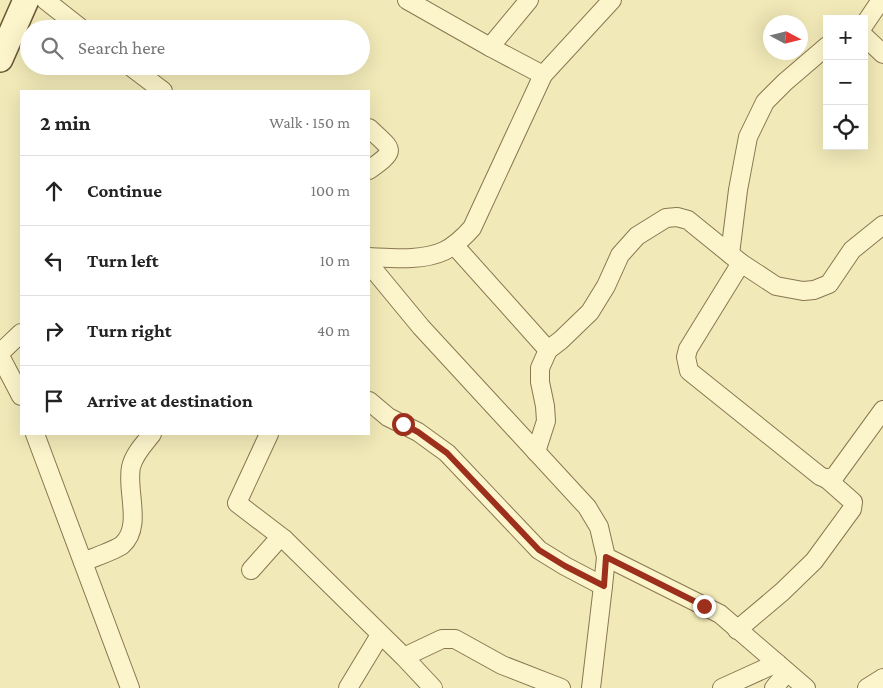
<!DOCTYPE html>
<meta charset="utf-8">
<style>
:root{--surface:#fff;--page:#f6f6f6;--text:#222;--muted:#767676;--line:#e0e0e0}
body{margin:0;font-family:"Crimson Pro",serif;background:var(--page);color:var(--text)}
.controls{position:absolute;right:15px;top:15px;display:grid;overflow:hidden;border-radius:0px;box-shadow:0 5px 20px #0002}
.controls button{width:45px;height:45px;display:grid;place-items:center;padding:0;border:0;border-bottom:1px solid var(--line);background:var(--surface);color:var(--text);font:25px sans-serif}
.compass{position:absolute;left:763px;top:15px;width:45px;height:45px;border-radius:50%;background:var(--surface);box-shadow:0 5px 20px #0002;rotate:97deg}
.stop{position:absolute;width:15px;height:15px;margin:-11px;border:4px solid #9c301d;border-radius:50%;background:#fff}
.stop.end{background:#9c301d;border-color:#fff;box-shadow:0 1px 5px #0008}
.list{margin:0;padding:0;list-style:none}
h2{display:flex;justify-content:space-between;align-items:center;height:65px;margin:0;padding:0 20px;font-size:21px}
h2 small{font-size:16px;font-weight:400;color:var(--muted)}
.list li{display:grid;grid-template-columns:32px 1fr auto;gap:15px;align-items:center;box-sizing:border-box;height:70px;padding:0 20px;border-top:1px solid var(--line)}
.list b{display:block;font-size:19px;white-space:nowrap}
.list em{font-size:16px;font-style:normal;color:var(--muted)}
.icon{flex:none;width:28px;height:28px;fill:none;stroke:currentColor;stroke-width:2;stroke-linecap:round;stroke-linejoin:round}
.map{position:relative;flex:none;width:883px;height:688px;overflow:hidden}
.search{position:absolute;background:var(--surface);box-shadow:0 5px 20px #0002;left:20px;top:20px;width:350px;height:55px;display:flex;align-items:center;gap:12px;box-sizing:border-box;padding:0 18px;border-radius:28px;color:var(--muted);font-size:19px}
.panel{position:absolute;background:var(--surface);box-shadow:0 5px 20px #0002;left:20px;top:90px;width:350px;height:345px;border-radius:0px}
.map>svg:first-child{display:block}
</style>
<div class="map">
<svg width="883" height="688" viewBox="0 0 883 688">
<rect width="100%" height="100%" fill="#f1e9b7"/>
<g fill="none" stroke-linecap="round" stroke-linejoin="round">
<defs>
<g id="street">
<polyline points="45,0 82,29"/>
<polyline points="407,0 490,47 543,75"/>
<polyline points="864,25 881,0"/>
<polyline points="864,36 883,54"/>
<polyline points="490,47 529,0"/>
<polyline points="130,66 163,91"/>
<path d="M369,128C393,151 398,149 369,170"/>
<polyline points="454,245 548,350"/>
<polyline points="730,254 738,190 748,137 765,102 785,82 827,46"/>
<path d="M369,257C392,258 423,261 444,251C455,246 464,237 472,228L543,75L612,0"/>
<polyline points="741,263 688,349 686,357 689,371 820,476 827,479 835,476 883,410"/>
<polyline points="369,264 421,327 587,507 599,527 606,557 603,586 591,688"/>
<polyline points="0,353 21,333"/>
<polyline points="0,356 21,396"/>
<polyline points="369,401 388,417 418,432 447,453 539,550 565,566 603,586"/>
<polyline points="35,434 130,688"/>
<polyline points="269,434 237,503 284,539"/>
<polyline points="536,452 546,421 545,406 540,382 540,368 548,350 561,340 590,312 606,286 620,255 637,236 666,218 677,217 688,220 741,263 776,286 803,291 814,290 829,284 852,250 883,225"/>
<polyline points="606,557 720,614 806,688"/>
<path d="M83,562C92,558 116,550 122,545C143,527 126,490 131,467C134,454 144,444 152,434"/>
<polyline points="251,570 275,543 280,539 284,539 404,657 433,688"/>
<polyline points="737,630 782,592 814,561 852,509 853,502 827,479"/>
<polyline points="404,657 442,639 455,639 502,665 561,688"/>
<polyline points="348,688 380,635"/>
<polyline points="722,688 777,663"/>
<polyline points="774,688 787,672"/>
<polyline points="867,688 883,678"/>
</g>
<polyline id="secondary" points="0,59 26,0"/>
</defs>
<!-- street casing -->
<use href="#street" stroke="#887752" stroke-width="20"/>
<!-- secondary casing -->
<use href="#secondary" stroke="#6a5835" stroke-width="28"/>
<!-- street -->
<use href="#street" stroke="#fcf5cb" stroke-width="18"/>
<!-- secondary -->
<use href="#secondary" stroke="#fcf5cb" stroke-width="25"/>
</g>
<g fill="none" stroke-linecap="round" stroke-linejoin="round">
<!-- route -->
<polyline stroke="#9c301d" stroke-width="6" points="403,424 418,432 447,453 539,550 565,566 604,586 606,557 704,606"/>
</g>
</svg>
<div class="controls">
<button>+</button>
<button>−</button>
<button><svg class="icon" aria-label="locate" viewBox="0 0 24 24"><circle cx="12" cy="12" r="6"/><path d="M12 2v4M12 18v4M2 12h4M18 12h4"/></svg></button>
</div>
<svg class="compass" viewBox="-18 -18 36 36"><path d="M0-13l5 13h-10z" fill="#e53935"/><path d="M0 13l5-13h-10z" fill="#767676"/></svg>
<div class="stop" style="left:403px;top:424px"></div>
<div class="stop end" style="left:704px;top:606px"></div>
<div class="search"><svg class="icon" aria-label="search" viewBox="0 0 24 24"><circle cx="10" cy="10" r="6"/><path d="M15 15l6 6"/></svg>Search here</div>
<section class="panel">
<h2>2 min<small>Walk · 150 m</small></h2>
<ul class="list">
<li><svg class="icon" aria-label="ahead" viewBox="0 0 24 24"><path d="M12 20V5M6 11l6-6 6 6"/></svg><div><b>Continue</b></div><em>100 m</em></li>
<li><svg class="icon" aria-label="left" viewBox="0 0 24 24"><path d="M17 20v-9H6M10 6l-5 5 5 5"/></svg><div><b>Turn left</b></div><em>10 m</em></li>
<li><svg class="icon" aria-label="right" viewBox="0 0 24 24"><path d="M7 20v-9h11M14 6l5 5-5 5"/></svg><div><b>Turn right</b></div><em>40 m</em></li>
<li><svg class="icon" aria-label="arrive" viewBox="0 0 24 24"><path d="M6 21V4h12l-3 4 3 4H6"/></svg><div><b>Arrive at destination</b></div></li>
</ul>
</section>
</div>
